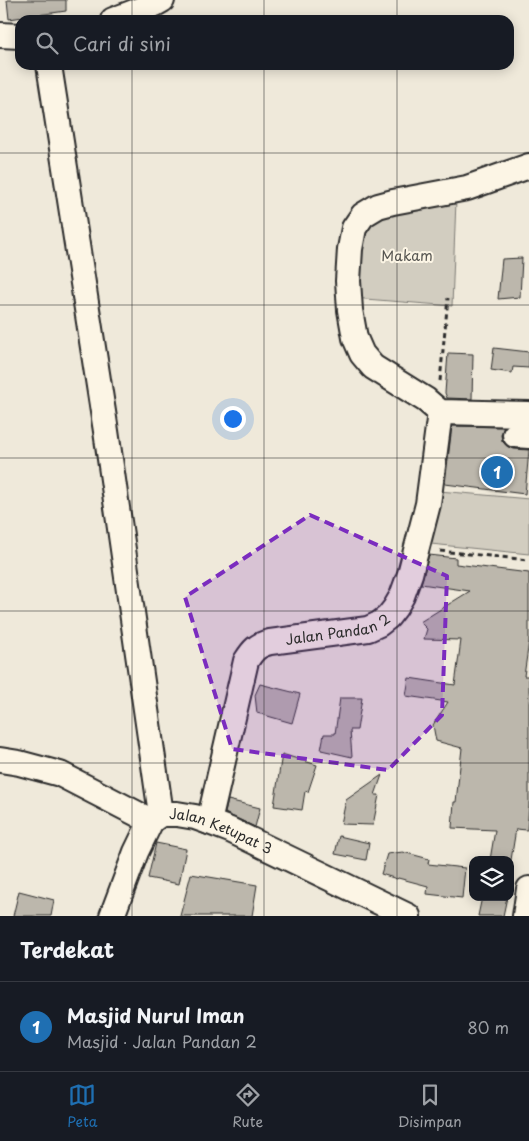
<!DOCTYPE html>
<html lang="id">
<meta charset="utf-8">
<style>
:root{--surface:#171b24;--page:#20242c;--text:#f1f3f6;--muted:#9ea1a6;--line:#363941;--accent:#1f6fb2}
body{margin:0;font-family:"Playpen Sans",sans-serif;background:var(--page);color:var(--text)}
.controls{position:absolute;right:15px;bottom:15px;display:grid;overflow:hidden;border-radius:10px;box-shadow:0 2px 12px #0003}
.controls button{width:45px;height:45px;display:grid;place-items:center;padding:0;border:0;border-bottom:1px solid var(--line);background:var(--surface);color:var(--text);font:25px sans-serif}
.you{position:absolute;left:232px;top:418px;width:18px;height:18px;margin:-12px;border:4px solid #fff;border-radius:50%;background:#1a73e8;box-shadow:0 0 0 8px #1a73e833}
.badge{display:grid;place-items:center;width:32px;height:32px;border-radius:50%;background:var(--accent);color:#fff;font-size:16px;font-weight:700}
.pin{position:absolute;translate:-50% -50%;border:2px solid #fff;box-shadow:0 1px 5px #0006}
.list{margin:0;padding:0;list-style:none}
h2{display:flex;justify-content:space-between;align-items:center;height:65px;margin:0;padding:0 20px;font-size:21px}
h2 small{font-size:16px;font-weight:400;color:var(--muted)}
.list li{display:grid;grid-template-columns:32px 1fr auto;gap:15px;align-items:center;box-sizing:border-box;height:90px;padding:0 20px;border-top:1px solid var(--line)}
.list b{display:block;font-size:19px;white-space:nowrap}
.list p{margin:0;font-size:16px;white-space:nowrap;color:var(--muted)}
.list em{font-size:16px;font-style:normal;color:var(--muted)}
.icon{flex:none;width:28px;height:28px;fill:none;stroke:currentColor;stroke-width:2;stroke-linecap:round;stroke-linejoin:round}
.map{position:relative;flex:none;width:529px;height:916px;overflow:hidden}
.search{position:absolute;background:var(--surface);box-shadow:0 2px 12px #0003;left:15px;right:15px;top:15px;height:55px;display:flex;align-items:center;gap:12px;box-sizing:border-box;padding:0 18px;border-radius:15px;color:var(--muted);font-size:19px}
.sheet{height:155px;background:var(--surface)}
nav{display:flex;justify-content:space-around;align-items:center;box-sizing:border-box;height:70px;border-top:1px solid var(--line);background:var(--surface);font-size:14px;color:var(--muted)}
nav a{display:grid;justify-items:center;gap:2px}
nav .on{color:var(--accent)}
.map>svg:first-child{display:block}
</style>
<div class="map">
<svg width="529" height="916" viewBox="0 0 529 916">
<rect width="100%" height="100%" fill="#efe9da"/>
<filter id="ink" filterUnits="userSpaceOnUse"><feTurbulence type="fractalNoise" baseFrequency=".02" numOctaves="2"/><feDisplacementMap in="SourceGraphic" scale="10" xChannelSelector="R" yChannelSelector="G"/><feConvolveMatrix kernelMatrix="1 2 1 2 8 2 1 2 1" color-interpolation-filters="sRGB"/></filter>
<g filter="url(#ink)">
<!-- green -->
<g fill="#d2cdc0" stroke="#7e7c76">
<polygon points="456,200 452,306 353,298 364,228 376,218 404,208"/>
<polygon points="439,491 529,499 529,554 421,543"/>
</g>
<!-- building -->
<g fill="#bcb7ac" stroke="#2b2b2b">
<polygon points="7,0 66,0 66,11 9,19"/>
<polygon points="522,258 520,297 498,299 502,259"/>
<polygon points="494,348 529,352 529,368 513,367 512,373 491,370"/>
<polygon points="448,353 473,354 472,399 447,398 445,393"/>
<polygon points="452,426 504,427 501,435 502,441 507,446 514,449 529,450 525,494 445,484"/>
<polygon points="429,555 456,558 456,564 529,573 529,641 524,676 529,676 529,805 527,830 516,829 511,860 490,860 495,830 452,828 454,802 456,802 462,748 436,741 433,725 448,702 406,696 409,678 455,685 461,640 424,639 427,629 420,622 470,591 421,584"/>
<polygon points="260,684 300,694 292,723 257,713 255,695"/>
<polygon points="340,698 362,698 357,730 350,730 352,757 321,750 324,734 335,734"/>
<polygon points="282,754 317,765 308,792 305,791 302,810 274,806"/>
<polygon points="382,775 375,795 379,795 373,825 341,824 346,800"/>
<polygon points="228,800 260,808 255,827 225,813"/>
<polygon points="339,836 369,843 366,860 335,854"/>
<polygon points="156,843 186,849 179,884 148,878"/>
<polygon points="403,852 429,859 428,864 465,868 462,898 427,894 428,886 398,878 397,879 381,874 387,854"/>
<polygon points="191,874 257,885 252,916 180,916"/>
<polygon points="19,891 54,900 51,916 13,916"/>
<polygon points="482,897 507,897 503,916 478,916"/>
</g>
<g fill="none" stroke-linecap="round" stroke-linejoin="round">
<defs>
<g id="minor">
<polyline points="113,20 155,4 162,0"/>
<polyline points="0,35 20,36"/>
<polyline points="49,65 106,431 161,814"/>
<polyline points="529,166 467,188 393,202 378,206 363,215 354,228 350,249 348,281 350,310 355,338 362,354 373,367 426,400 440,412 529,414"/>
<polyline points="515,435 529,436"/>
<path id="s1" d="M0,760L19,763L60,774L151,821L161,814H177L195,817L209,822L230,830L408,916"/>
<path id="s2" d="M209,822L246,661C253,650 257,645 270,642L368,629L379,624L388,617L395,608L402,596L410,574L428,504L440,412"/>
<polyline points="112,916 136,852 151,821"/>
<polyline points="525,916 529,889"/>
</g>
</defs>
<!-- minor casing -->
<use href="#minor" stroke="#2b2b2b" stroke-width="28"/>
<!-- path -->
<g stroke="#2b2b2b" stroke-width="3" stroke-dasharray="5 4" stroke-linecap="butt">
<polyline points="440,381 448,298"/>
<polyline points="440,551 529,560"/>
</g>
<!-- minor -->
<use href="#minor" stroke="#fcf5e5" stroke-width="24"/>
</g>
</g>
<!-- marked area -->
<path fill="#7b2cbf" fill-opacity="0.2" stroke="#7b2cbf" stroke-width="4" stroke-dasharray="10 6" stroke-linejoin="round" d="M310,515L447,576L442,715L388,770L232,749L185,597Z"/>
<!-- grid -->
<path fill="none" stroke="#2b2b2b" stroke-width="1" stroke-opacity="0.55" d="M132,0V20M264,0V20M397,0V20M132,65V916M264,65V916M397,65V916M0,153H529M0,305H529M0,458H529M0,611H529M0,763H529"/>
<g text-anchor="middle" stroke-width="4" stroke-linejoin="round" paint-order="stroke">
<!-- park labels -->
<g font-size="14" fill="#555450" stroke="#fcf5e5">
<text x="407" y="261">Makam</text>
</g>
<!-- street labels -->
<g font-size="14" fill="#2b2b2b" stroke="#fcf5e5">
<text dy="5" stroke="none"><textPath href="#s2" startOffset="266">Jalan Pandan 2</textPath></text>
<text dy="5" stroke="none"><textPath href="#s1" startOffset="239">Jalan Ketupat 3</textPath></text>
</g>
</g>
</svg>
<div class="controls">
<button><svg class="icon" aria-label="layers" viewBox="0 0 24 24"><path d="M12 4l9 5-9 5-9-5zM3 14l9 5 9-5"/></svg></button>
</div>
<div class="you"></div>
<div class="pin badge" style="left:497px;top:472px">1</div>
<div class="search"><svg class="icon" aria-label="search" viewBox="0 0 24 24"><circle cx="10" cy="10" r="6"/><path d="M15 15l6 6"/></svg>Cari di sini</div>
</div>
<section class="sheet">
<h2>Terdekat<small></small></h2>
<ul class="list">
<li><span class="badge">1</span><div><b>Masjid Nurul Iman</b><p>Masjid · Jalan Pandan 2</p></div><em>80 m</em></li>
</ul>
</section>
<nav>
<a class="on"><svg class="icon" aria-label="map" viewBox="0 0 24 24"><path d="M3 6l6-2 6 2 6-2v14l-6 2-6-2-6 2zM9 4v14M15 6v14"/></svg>Peta</a>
<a><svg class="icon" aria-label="directions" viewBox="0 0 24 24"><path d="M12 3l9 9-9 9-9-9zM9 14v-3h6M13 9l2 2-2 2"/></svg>Rute</a>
<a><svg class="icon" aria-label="saved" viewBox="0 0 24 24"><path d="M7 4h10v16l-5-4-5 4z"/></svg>Disimpan</a>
</nav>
